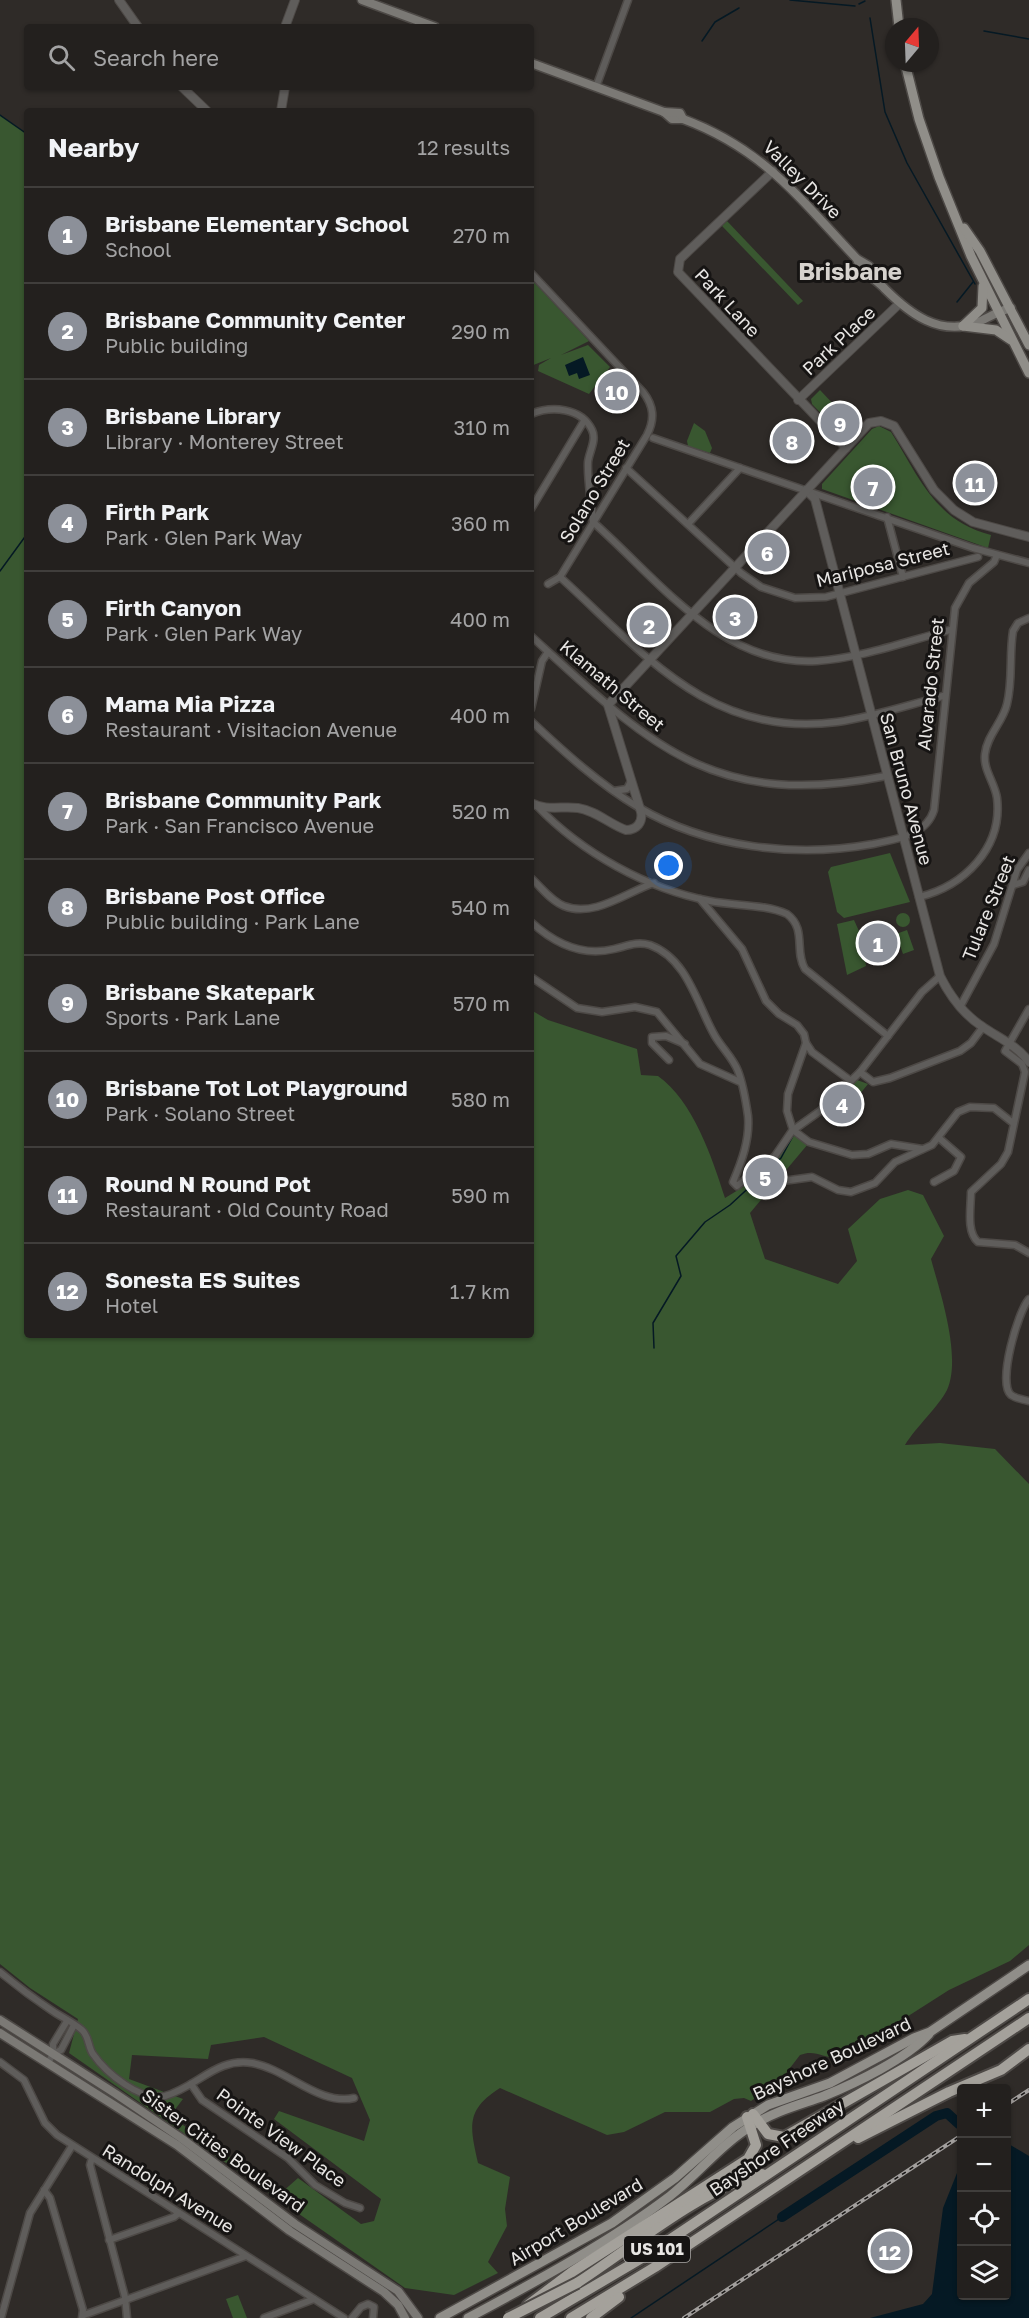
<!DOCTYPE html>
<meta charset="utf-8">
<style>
:root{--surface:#23201e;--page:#2f2d2b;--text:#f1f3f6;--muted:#a3a3a4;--line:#403e3c;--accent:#8c9099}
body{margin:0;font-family:"Golos Text",sans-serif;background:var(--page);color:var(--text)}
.controls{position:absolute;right:18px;bottom:18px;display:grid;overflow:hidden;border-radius:6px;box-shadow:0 2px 4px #0004}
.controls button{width:54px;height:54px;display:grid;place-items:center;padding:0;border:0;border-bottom:2px solid var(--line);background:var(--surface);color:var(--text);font:30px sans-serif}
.compass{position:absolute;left:885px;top:18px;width:54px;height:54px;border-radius:50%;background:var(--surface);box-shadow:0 2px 4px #0004;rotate:19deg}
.you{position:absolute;left:669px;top:866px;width:21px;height:21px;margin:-15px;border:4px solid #fff;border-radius:50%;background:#1a73e8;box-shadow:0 0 0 9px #1a73e833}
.badge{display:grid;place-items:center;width:39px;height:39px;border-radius:50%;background:var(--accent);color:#fff;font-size:20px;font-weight:700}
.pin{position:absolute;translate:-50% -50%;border:3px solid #fff;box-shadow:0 2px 6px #0006}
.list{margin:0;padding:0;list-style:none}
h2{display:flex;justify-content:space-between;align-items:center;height:78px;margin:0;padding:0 24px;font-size:26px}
h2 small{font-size:20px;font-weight:400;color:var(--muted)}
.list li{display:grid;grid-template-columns:39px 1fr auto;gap:18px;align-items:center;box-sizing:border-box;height:96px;padding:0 24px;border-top:2px solid var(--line)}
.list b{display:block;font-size:22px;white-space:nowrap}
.list p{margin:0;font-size:20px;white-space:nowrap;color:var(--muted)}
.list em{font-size:20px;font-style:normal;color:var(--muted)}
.icon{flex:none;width:33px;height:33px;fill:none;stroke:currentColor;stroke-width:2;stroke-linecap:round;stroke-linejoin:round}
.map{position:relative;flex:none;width:1029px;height:2318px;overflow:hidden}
.search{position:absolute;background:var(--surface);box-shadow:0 2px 4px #0004;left:24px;top:24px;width:510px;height:66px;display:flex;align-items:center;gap:15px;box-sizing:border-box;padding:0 21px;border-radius:6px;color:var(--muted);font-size:22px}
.panel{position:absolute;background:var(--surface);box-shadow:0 2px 4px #0004;left:24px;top:108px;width:510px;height:1230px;border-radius:6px}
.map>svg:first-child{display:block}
</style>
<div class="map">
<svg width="1029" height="2318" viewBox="0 0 1029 2318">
<rect width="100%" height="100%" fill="#2f2b28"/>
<!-- green -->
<g fill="#395730" fill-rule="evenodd">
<path d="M0,115L26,133L27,143V1335H531V1010L548,1020L637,1049L641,1075L658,1076C693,1101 712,1157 725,1198L743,1187L754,1172L779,1155L794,1132L808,1144L750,1213L765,1259L838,1284L857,1261L848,1229L880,1199L908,1190L923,1195L944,1236L931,1259C940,1292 962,1357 947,1390C939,1406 916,1427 905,1445L940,1443L995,1449L1029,1484V1945L1010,1961L949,1990L844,2057C825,2061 817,2048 800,2055L780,2081L751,2101L744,2098L734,2099L710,2112H665L624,2132L607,2135L500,2088C465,2110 470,2127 478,2163L510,2177L505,2209L507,2226L488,2262L498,2273L454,2295L405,2288L69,2053L78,2019L30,1988L0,1964ZM264,2037L352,2078L370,2120L364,2141L279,2111L274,2119L381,2199L374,2221L361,2224L298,2178L281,2193L170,2116L183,2099L129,2079L132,2055L208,2059L211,2045Z"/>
<polygon points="727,221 803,301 798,305 722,226"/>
<polygon points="531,279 589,341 561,355 588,345 610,367 589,394 538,371 539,365 551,358 531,366"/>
<polygon points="608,371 632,394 619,406 610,403 599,392 599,381"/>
<polygon points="820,390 852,424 841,434 812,404 811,399"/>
<polygon points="694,423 705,431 712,448 710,453 688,446 687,441"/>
<path d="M879,426L891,432C919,477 935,521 991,535L988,548L822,489V484L872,429Z"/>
<polygon points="890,853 910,902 844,918 837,912 828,872 831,867"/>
<circle cx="903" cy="920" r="7"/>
<polygon points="854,920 863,940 866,966 847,975 837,924"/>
<polygon points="907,930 914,950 903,954 896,934"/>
<polygon points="857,1080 868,1084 837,1122 824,1111"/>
<polygon points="238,2295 247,2318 233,2318 226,2299"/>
</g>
<!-- water -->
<g fill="#051924">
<polygon points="583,357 590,375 579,379 577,373 569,376 565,365"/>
<polygon points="1007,2143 1029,2156 1029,2318 870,2318 923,2304 932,2294 943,2208 961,2163 962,2296 1006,2296"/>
</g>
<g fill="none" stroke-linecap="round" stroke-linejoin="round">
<!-- stream -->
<g stroke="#051924" stroke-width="1.5">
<polyline points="790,0 855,6"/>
<polyline points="859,4 865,1"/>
<polyline points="870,18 885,112 907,163 975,284"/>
<polyline points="984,31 1029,39"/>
<polyline points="702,41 715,22 739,8"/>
<polyline points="0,115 27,134"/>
<polyline points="957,302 973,282"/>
<polyline points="0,571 27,534"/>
<polyline points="654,1348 653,1323 681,1276 676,1256 705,1222 730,1205 781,1158 793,1136"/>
<polyline points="631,2318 782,2217"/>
</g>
<!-- river -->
<polyline stroke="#051924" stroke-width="10" points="782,2217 936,2116 947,2113 959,2124"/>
<defs>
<g id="minor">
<polyline points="596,87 628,0"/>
<path d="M531,273L643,392C654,406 655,419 647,435L560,577L548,584"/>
<path d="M531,414C551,406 581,407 592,430C597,440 589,452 588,462C587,482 592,502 593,522C658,579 721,667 817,661C862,658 907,641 950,630"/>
<polyline points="653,438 973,548 1029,563"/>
<polyline points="626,468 741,573 761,587 795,598 826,597 978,557"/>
<polyline points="531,509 584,421"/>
<polyline points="887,517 903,577"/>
<polyline points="688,524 740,468"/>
<path d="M560,577C644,653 710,739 837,722C873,717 908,705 943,696"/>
<path d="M531,636C651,746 713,810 886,776"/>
<polyline points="531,709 542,661 548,652"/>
<path d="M531,721C564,752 599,784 638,807C707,848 796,858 873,844C896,839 926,836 934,810L955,608L969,583L994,562L997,555"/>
<polyline points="614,791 627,789 631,781"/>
<path d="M537,806C582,853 647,889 710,901C734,906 765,904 787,914C807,929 794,951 805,969L888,1036"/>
<path d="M531,878C541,887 551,901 564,906C594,918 627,892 654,883"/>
<polyline points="1013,885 1023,882 1029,870"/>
<path d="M919,897C964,886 1003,848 997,798C995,783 983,770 985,754C987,735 1003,722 1007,704C1013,680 1009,655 1013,631L1018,623L1029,618"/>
<polyline points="700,899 742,949 766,1001 779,1014 797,1025 804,1034 806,1043 788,1094 787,1111 793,1130 809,1142 852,1155 868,1154 891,1144 922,1149"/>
<path d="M531,922C554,943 582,957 614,949C627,946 637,941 650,945C688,959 697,1005 715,1036C722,1048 733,1058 738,1071C743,1084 746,1102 748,1116C750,1139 742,1161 733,1182L737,1186L775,1156L792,1131L820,1111L860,1072L922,992L940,976"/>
<polyline points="531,977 577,1008 602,1012 635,1007 657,1012 700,1064 740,1082"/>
<polyline points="960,1007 994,944 1017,870 1029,853"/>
<path d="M1029,1009L1005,1051L1022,1064L1025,1072L1008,1152L1001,1164L971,1192C971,1207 966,1232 978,1242L1015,1245L1029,1253"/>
<polyline points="806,1043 812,1052 851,1081"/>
<polyline points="669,1060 652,1043 652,1037 666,1036 685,1044"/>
<polyline points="860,1072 873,1082 890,1078 960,1051 971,1043 983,1027"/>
<polyline points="934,1182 954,1171 961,1157 939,1138"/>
<polyline points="766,1196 783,1181 812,1177 838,1190 851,1192 875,1183 895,1162 932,1145 958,1112 970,1107 994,1108 1013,1123"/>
<path d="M1029,1299C1018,1311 997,1383 1011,1395C1015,1398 1024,1400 1029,1401"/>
<path d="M0,1972C17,1986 33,1998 51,2010C61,2017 73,2022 82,2030C89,2036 88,2047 93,2054C106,2073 141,2102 165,2096C197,2087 217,2057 252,2063C287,2069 319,2106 354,2098"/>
<polyline points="53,2054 53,2044 67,2021"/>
<polyline points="0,2062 24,2080 45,2123 57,2135 344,2318"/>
<polyline points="48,2063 53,2054 61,2050 74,2025"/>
<polyline points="191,2084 202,2100 288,2158 315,2185 345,2203 360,2208"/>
<polyline points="92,2158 90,2165 125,2297 127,2318"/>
<polyline points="44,2190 50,2198 83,2310 82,2318"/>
<polyline points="109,2240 174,2217 179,2213"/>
<polyline points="84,2315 246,2256"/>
<polyline points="1,2318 30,2213 72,2146"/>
<polyline points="264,2318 314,2299"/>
<polyline points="352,2318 361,2307 368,2304 374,2307 373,2318"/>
</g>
<g id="tertiary">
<polyline points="119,0 138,27"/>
<polyline points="285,27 295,0"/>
<polyline points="182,87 207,111"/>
<polyline points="281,111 285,87"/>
<polyline points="773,171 680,259 678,272 846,448"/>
<polyline points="798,400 900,303"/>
<path d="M806,490L815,499L940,976C950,996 964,1015 983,1027C999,1038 1018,1046 1029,1062"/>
<path d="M531,803C546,811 562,806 578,808C597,811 609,824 626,830C637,830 643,822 641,812L608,705L869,423L881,421L894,426L934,490L954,510L973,522L1029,537"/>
</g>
<g id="secondary">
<polyline points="362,0 435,27"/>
<polyline points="531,63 664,112 672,119 683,119"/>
<path d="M664,112L680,113L683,119C764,149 800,199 857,259C861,273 875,278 885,289C910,314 939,336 976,323C988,318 998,311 1011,308"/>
<polyline points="857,259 869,266 874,277"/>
<polyline points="0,2020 116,2094 181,2138 295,2224 398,2291 418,2318"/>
<polyline points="0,2033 177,2145 290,2231 384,2292 398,2305 405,2318"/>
</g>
<g id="primary">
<polyline points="896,0 899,27"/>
<polyline points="905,63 919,119 939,177 971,256 1029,373"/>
<polyline points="964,228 980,251 1029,345"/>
<polyline points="963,326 996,330 1011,340"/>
<polyline points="963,326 982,308 983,286"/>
<polyline points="440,2318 612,2223 675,2178 733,2127 768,2105 830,2083 914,2038 930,2032 1029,1965"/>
<path d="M468,2318C537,2281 608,2243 670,2196C699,2173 721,2144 753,2125C775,2111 799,2105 824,2096C856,2083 906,2059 929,2034"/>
</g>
<g id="motorway">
<polyline points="753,2114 768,2134 784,2137 952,2041 965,2039"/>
<polyline points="858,2138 949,2092 1001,2070 1029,2049"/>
<path d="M577,2283C630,2249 701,2188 762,2174"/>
<polyline points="528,2305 572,2272 748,2159 756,2145 747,2117"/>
<polyline points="540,2318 647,2255 1029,1999"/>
<polyline points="571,2318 655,2267 1029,2018"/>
<polyline points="591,2318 619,2297"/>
</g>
</defs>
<!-- minor casing -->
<use href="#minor" stroke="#4d4946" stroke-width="9"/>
<!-- tertiary casing -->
<use href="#tertiary" stroke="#4d4946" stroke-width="10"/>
<!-- secondary casing -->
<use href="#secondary" stroke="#4d4946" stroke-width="11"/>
<!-- primary casing -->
<use href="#primary" stroke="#4d4946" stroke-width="12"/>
<!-- motorway casing -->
<use href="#motorway" stroke="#4d4946" stroke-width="14"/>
<!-- minor -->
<use href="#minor" stroke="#5f5d5b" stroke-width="6"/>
<!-- tertiary -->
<use href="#tertiary" stroke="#5f5d5b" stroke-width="8"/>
<!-- secondary -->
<use href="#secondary" stroke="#7b7975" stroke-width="8"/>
<!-- primary -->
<use href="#primary" stroke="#908e89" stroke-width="9"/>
<!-- motorway -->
<use href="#motorway" stroke="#a4a19b" stroke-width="10"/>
<defs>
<g id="rail">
<polyline points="1006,2105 1029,2090"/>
<polyline points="684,2318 962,2135"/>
</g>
</defs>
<!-- rail casing -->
<use href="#rail" stroke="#a29f9d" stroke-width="4"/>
<!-- rail -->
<use href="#rail" stroke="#161413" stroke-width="1.5" stroke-dasharray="4.5" stroke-linecap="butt"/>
<defs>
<polyline id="motorway-bridge" points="508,2318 577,2283"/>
</defs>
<!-- motorway-bridge casing -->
<use href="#motorway-bridge" stroke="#4d4946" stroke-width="14" stroke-linecap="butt"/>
<!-- motorway-bridge -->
<use href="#motorway-bridge" stroke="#a4a19b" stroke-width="10"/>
</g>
<g text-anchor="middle" stroke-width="6" stroke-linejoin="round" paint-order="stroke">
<!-- shield labels -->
<rect fill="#161413" stroke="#a9a7a5" stroke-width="1.5" x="624" y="2236" width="66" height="26" rx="4.5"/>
<g font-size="16" font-weight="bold" fill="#e8e6e4">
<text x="657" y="2255">US 101</text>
</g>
<!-- street labels -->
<g font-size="18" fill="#e8e6e4" stroke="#161413">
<text transform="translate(802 180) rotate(45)" y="6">Valley Drive</text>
<text transform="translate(727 303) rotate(47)" y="6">Park Lane</text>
<text transform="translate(839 341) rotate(-43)" y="6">Park Place</text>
<text transform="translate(595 491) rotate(-59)" y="6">Solano Street</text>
<text transform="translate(883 565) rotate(-14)" y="6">Mariposa Street</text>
<text transform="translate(931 684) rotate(-84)" y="6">Alvarado Street</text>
<text transform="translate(612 686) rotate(40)" y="6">Klamath Street</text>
<text transform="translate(906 789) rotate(75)" y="6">San Bruno Avenue</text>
<text transform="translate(989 908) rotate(-68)" y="6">Tulare Street</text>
<text transform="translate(832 2059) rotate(-25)" y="6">Bayshore Boulevard</text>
<text transform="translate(281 2138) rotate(36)" y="6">Pointe View Place</text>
<text transform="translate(777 2148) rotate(-34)" y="6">Bayshore Freeway</text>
<text transform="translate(223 2151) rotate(36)" y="6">Sister Cities Boulevard</text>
<text transform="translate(168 2189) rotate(32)" y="6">Randolph Avenue</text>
<text transform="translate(576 2222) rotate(-31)" y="6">Airport Boulevard</text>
</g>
<!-- district labels -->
<g font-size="24" font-weight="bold" fill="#d6d2cd" stroke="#161413">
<text x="850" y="280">Brisbane</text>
</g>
</g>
</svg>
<div class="controls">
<button>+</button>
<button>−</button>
<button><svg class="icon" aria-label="locate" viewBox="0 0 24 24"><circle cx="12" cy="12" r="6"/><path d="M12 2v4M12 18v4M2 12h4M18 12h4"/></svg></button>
<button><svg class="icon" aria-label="layers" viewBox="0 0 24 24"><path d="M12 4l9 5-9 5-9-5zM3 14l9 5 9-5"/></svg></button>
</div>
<svg class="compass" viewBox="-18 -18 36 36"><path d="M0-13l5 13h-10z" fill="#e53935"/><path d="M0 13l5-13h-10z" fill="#a3a3a4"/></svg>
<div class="you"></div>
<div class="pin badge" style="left:878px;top:943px">1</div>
<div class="pin badge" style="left:649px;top:625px">2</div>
<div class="pin badge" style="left:735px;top:617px">3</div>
<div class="pin badge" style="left:842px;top:1104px">4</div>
<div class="pin badge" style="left:765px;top:1177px">5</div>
<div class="pin badge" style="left:767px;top:552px">6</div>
<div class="pin badge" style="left:873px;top:487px">7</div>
<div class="pin badge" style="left:792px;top:441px">8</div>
<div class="pin badge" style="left:840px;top:423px">9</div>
<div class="pin badge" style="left:617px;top:391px">10</div>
<div class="pin badge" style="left:975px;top:483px">11</div>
<div class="pin badge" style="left:890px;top:2251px">12</div>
<div class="search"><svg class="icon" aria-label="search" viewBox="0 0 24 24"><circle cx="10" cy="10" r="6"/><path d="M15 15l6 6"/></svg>Search here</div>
<section class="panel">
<h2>Nearby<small>12 results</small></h2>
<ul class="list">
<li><span class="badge">1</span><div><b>Brisbane Elementary School</b><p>School</p></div><em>270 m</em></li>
<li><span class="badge">2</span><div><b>Brisbane Community Center</b><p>Public building</p></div><em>290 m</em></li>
<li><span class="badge">3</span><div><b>Brisbane Library</b><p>Library · Monterey Street</p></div><em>310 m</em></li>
<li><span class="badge">4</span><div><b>Firth Park</b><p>Park · Glen Park Way</p></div><em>360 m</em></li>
<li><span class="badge">5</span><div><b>Firth Canyon</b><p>Park · Glen Park Way</p></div><em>400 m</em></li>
<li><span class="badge">6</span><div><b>Mama Mia Pizza</b><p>Restaurant · Visitacion Avenue</p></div><em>400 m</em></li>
<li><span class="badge">7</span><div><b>Brisbane Community Park</b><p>Park · San Francisco Avenue</p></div><em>520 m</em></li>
<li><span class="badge">8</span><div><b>Brisbane Post Office</b><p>Public building · Park Lane</p></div><em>540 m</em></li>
<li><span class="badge">9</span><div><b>Brisbane Skatepark</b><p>Sports · Park Lane</p></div><em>570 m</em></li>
<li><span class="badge">10</span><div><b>Brisbane Tot Lot Playground</b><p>Park · Solano Street</p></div><em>580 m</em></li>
<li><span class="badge">11</span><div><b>Round N Round Pot</b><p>Restaurant · Old County Road</p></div><em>590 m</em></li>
<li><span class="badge">12</span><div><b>Sonesta ES Suites</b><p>Hotel</p></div><em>1.7 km</em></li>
</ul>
</section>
</div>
